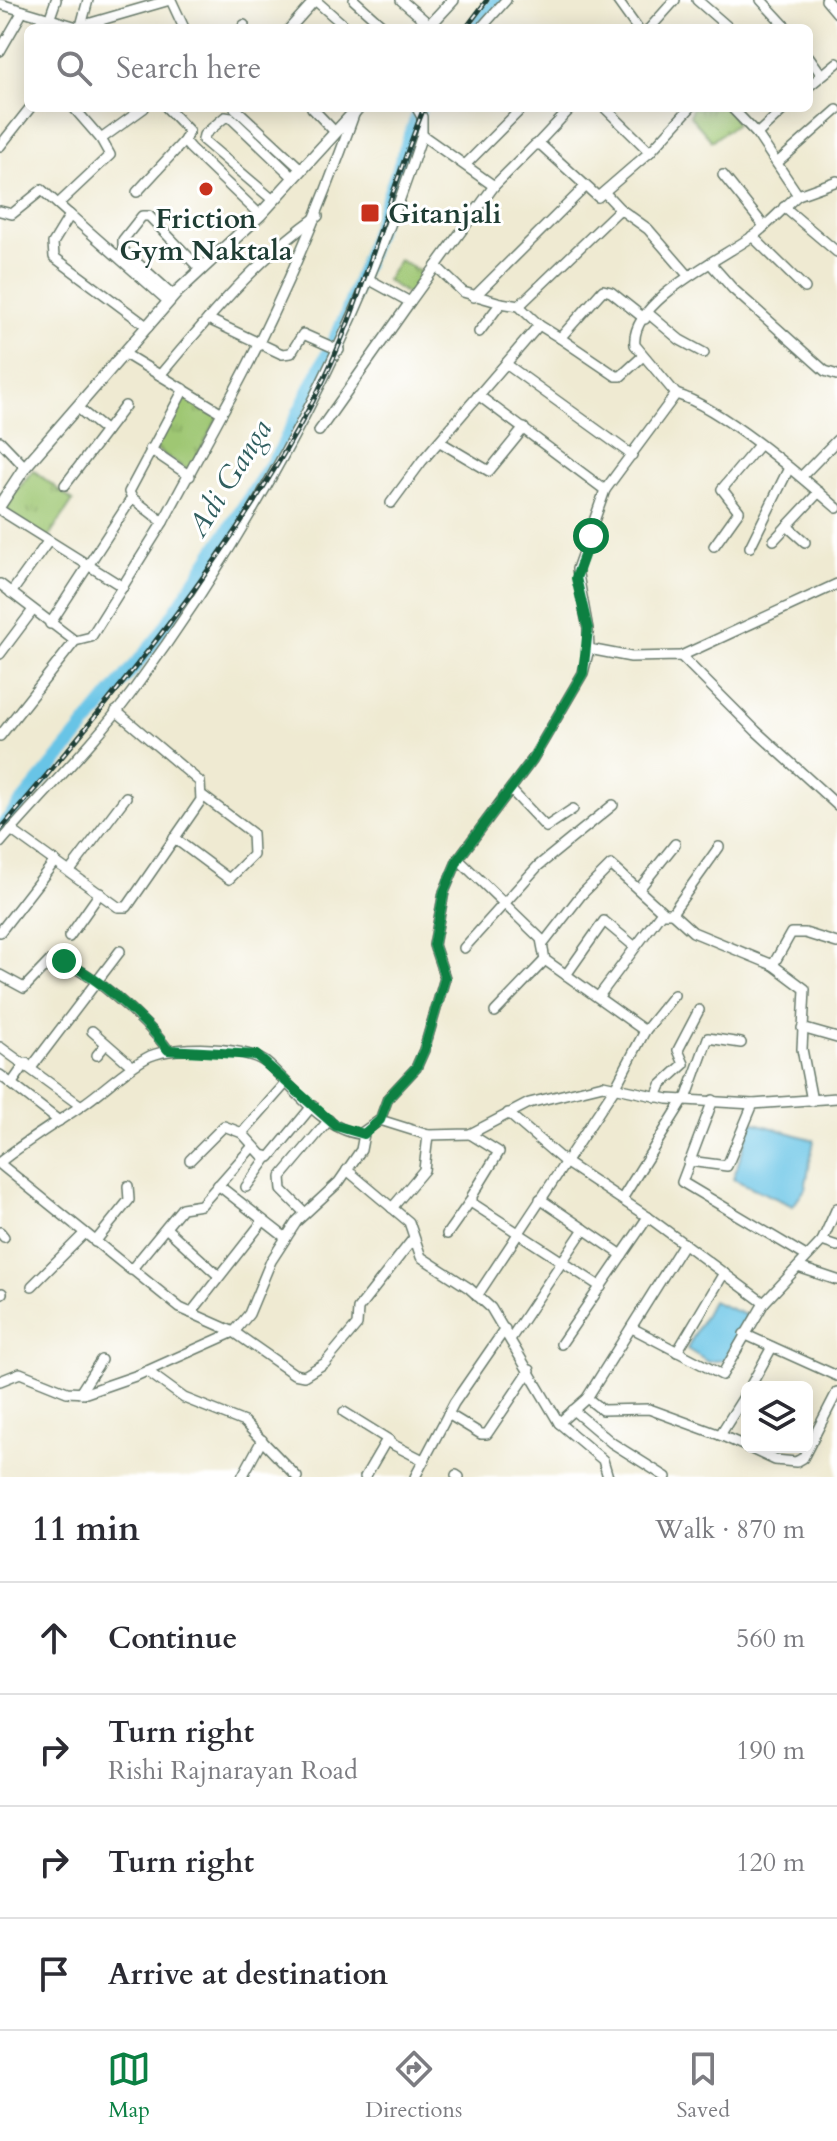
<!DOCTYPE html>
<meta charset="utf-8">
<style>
:root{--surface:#fff;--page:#f2f2f3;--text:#2b2b33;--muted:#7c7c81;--line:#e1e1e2;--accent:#0b8043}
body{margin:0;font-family:Cardo,serif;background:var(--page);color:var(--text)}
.controls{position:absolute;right:24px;bottom:24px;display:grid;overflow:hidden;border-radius:12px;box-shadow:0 4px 20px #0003}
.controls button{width:72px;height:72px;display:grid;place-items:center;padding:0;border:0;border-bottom:2px solid var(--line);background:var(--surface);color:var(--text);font:40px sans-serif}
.stop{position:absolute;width:24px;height:24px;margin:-18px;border:6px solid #0b8043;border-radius:50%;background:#fff}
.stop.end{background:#0b8043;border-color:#fff;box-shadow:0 2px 8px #0008}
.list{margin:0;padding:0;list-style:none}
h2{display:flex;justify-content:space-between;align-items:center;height:104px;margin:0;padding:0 32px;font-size:34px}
h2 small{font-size:26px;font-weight:400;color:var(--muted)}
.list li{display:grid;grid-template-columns:52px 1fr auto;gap:24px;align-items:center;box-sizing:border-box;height:112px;padding:0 32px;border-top:2px solid var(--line)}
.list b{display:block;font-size:30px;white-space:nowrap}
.list p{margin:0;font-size:26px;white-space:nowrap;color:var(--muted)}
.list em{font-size:26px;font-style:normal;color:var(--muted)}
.icon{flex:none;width:44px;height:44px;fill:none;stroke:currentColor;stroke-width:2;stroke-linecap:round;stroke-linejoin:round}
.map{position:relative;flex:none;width:837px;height:1477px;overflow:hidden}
.search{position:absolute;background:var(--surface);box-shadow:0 4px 20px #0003;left:24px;right:24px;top:24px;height:88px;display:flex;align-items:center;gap:20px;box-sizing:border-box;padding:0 28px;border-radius:12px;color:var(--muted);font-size:30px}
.sheet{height:552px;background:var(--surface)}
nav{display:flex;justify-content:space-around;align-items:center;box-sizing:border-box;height:112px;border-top:2px solid var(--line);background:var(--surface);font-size:22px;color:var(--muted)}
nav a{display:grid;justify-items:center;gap:4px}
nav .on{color:var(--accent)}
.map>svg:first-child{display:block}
</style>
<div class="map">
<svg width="837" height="1477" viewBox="0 0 837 1477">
<defs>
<pattern id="park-tufts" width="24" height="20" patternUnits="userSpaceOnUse" patternTransform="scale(2)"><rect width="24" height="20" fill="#9fc773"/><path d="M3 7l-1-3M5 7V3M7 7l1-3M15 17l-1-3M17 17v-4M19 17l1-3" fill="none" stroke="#81a35f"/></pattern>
</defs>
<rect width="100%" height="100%" fill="#fff"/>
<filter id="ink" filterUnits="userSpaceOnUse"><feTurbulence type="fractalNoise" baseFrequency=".0125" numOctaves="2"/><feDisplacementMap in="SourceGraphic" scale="16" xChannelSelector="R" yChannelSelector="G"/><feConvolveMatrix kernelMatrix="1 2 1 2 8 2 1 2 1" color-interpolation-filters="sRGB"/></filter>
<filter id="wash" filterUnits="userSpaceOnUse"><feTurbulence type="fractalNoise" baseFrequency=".006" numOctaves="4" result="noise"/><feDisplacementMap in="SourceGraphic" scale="32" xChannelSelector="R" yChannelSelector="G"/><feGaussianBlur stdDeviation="1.8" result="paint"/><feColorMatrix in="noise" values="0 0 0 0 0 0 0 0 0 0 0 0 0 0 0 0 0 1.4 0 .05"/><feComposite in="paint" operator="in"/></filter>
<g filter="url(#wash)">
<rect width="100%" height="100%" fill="#efead2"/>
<!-- park -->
<g fill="url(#park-tufts)" stroke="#5f8254" stroke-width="2">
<polygon points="692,108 729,108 736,124 712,141 690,116"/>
<polygon points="399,260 425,274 410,296 386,280"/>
<polygon points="184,392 220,414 189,471 152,447"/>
<polygon points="33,470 73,501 46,541 3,508"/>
</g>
<!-- water -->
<g fill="#68c4e6" stroke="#44808d" stroke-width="2">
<polygon points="752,1122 814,1140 805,1189 793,1206 733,1179"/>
<polygon points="712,1301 748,1316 724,1360 708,1362 687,1349"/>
</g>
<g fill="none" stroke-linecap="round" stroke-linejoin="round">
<!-- river -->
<g stroke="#68c4e6" stroke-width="14">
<polyline points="475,28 497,0"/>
<polyline points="0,829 158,638 280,451 346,316 420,108"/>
</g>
</g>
</g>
<g filter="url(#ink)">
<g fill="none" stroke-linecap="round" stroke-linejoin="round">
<defs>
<g id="minor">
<polyline points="171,0 184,28"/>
<polyline points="354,0 385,28"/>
<polyline points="401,0 430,25"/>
<polyline points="617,0 637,28"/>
<polyline points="697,0 729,28"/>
<polyline points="761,0 787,28"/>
<polyline points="826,0 837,13"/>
<polyline points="0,4 77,27 170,0"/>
<polyline points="49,20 56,0"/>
<polyline points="81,26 88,0"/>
<polyline points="242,28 244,25"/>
<polyline points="290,28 315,0 347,28"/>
<polyline points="481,28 506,0"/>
<polyline points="650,28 675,0"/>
<polyline points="0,51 23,11"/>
<polyline points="809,57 821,74"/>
<polyline points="809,86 837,63"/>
<polyline points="74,108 101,139 144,108"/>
<polyline points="167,108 189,131 184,141 190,148 260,215"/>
<polyline points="235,108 302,170"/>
<polyline points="312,108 336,133"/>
<polyline points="605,108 650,152"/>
<polyline points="732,108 757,134 785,108"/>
<polyline points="422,135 494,186 535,145 541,145 598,197 650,152 690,108"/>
<polyline points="538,143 571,108"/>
<polyline points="0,146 30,108"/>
<polyline points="467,163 522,108"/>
<polyline points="777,163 837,110"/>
<polyline points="723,175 764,226"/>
<polyline points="137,192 184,141"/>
<polyline points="606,194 620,209 648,229 687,274"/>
<polyline points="798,195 837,181"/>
<polyline points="273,200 203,140 204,135 225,117 231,118 294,178"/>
<polyline points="58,204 110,155 101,139"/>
<polyline points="784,207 837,252"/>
<polyline points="0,211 12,214 42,190 70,215 53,243 54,257 148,327"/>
<polyline points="69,214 169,302"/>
<polyline points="752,236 805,288"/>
<polyline points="710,263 733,289 825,371 837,375"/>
<polyline points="436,266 463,292 501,303"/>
<polyline points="370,280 410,302 494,186"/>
<polyline points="174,296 123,250 123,240 142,216 149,216 201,270"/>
<polyline points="474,297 585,187"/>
<polyline points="519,306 620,209"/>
<polyline points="649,314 680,340 704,353"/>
<polyline points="208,319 282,354 291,353 303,334 339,350"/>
<polyline points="539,325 560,338"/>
<path d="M125,354L222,413C276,317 318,216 355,112"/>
<polyline points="643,356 621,376 616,376 560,338 603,290 611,292 645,319"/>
<polyline points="506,364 632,455"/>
<path d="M160,375C208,318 257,259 318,216"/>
<polyline points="184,389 129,492 132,498 163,522 222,413"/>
<path d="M676,394C722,408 800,476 837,508"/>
<polyline points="478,395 605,490"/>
<polyline points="79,409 106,431"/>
<polyline points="319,431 410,302"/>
<polyline points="0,441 25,467"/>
<polyline points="440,442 489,471 524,428"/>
<polyline points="150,449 190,476"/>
<polyline points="801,477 837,440"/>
<polyline points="65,485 125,406"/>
<polyline points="391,503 422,461 539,325 519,306 501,303 479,332"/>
<polyline points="0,510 123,587"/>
<polyline points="787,526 805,542"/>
<polyline points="774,540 819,492"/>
<polyline points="714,546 739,511 722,489 759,445"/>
<polyline points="750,547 789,468"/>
<polyline points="0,584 75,641"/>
<polyline points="11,593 47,543"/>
<polyline points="50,624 132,498"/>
<polyline points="589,649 631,657 681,656 756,731 837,805"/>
<polyline points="0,654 33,610"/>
<polyline points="681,656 837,584"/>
<polyline points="0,736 75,641 91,637 163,522"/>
<polyline points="511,790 546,827 573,809"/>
<polyline points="11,830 118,907 127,907 201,800 200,782 116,711"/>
<polyline points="174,838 229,879 253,855 252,833 203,796"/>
<path d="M0,843C43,793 92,746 132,692C257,523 357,335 422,135V117L417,108"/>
<polyline points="458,859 541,939 545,960 645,1031 616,1086 477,1296"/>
<polyline points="70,871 126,797"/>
<polyline points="639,889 675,844"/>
<polyline points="672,913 719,847"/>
<polyline points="0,932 55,861"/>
<polyline points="69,937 100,893"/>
<polyline points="543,944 581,895 611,865 663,912"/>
<polyline points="464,948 538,866 613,805"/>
<polyline points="773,965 791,933 805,933 837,943"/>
<path d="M0,975L24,988L50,961C80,958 151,1025 168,1050"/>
<polyline points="566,975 604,921 634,946"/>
<polyline points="599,996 661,913 672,913 693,932 773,965 805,989 802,1049 812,1101"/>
<polyline points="495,1012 545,960"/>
<polyline points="802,1028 837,1038"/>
<polyline points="92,1031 132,1066"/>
<polyline points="645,1031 674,995"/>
<polyline points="0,1047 81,1106"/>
<polyline points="97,1055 106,1044"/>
<polyline points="31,1068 120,951"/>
<polyline points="0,1075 59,1121"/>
<polyline points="12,1083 26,1063"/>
<polyline points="285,1084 242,1133 262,1155 270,1157 313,1105"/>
<polyline points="656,1097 661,1085 684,1064 678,1050 699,1010"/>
<polyline points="686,1099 708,1038 741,1043"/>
<polyline points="713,1100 682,1182 806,1256"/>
<polyline points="508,1113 565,1162 648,1217 764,1303 822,1241 837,1208"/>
<path d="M380,1120L388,1098L416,1068L424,1050L445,978L434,945L444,892L458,859L532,760L583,673L589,649L588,629L577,569L605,490L676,394L635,345C629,301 724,257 753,236C769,224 783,208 798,195L757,134"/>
<polyline points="470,1134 499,1152 472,1196 472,1203 601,1287"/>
<polyline points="190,1160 224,1126 242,1133"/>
<polyline points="689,1161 727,1166 753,1104"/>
<path d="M0,1162C26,1141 53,1125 81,1106C105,1090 124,1069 150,1056C176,1045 248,1045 269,1065C294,1088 324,1130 360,1134L380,1120L428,1135L470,1134L529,1103L603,1085L668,1099L753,1104L837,1098"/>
<polyline points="0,1164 131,1270 182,1208 201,1205 253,1146"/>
<polyline points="347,1170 409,1222 421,1257 469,1288 491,1308 559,1423 603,1460 608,1477"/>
<polyline points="218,1185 286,1238"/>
<polyline points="246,1187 267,1158"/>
<polyline points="540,1199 622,1255"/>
<polyline points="622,1199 684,1099"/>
<polyline points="392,1208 424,1170 428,1135"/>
<polyline points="305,1213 282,1190 281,1177 329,1120"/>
<polyline points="167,1229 219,1276"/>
<polyline points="0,1232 4,1237"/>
<polyline points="447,1234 471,1200"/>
<polyline points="822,1241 837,1246"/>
<polyline points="95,1242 129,1200 128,1186"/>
<polyline points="798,1267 837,1280"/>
<polyline points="133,1270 180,1308 234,1332 294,1374 304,1376 325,1363 357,1325 358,1309 413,1239"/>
<polyline points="32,1286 85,1233"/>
<polyline points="0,1294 2,1293"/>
<polyline points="191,1313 263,1221"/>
<polyline points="632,1328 722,1375 764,1303"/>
<polyline points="744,1334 837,1376"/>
<polyline points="511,1338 584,1229"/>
<polyline points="561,1344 648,1217"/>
<polyline points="677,1352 724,1273"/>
<polyline points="147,1371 184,1398 244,1422 297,1477"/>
<polyline points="0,1381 20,1373 67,1392 86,1393 138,1375 234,1332 249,1314 271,1261 297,1221 339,1182 361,1150 364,1134"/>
<polyline points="750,1387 772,1347"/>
<polyline points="747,1392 720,1435 747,1447"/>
<polyline points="80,1393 101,1360"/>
<polyline points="587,1398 602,1410 649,1409 720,1435"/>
<polyline points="573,1410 612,1443 666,1477"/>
<polyline points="344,1412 389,1440"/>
<polyline points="448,1414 481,1434 487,1434 530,1370"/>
<polyline points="559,1423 587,1398 684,1243"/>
<polyline points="747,1447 775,1460 796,1462 803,1458 837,1392"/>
<polyline points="456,1475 459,1477"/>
<polyline points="242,1477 262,1440"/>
<polyline points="365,1477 386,1441 423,1460"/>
<polyline points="415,1477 454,1403 505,1329"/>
</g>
<g id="major">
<polyline points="427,28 453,0"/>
<polyline points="0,505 25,467 178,291 260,215 358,108"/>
</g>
</defs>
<!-- minor casing -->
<use href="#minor" stroke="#687a6b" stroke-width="12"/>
<!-- major casing -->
<use href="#major" stroke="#687a6b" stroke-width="14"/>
<!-- minor -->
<use href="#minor" stroke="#fff" stroke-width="9"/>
<!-- major -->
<use href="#major" stroke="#fff" stroke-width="11"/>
<defs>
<g id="rail">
<polyline points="466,28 487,0"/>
<path d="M0,830C116,694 229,560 313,401C362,308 384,205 424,108"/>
</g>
</defs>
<!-- rail casing -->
<use href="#rail" stroke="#1f3d34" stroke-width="5"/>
<!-- rail -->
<use href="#rail" stroke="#fff" stroke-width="2" stroke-dasharray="6" stroke-linecap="butt"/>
</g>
</g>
<g fill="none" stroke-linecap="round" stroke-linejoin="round" filter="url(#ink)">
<!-- route -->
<path stroke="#0b8043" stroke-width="10" d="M64,961C97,977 147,1020 168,1050L256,1055L336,1126L364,1134L380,1120L388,1098L416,1068L424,1050L445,978L434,945L444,892L458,859L532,760L583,673L588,629L576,578L591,536"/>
</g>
<!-- markers -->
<g fill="#c8321e" stroke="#fff" stroke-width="3">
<circle cx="206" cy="189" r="8"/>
<rect x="360" y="203" width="20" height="20" rx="4"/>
</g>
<g text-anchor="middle" stroke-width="6" stroke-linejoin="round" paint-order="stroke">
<!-- poi labels -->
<g font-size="28" font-weight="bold" fill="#1f3d34" stroke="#fff" text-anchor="start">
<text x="388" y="223">Gitanjali</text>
<text x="206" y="228" text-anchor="middle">Friction<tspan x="206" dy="32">Gym Naktala</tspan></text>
</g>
<!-- water labels -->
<g font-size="30" font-style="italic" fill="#315f60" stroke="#fff">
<text transform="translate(229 478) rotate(-58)" y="10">Adi Ganga</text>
</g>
</g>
</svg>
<div class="controls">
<button><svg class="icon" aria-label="layers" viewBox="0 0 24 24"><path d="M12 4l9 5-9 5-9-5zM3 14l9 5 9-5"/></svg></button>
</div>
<div class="stop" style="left:591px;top:536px"></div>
<div class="stop end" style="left:64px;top:961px"></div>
<div class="search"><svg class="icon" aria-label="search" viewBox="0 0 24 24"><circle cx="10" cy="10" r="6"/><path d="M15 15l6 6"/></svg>Search here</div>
</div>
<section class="sheet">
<h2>11 min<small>Walk · 870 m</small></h2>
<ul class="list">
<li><svg class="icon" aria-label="ahead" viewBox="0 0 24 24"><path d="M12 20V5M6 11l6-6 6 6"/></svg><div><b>Continue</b></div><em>560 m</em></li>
<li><svg class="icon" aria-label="right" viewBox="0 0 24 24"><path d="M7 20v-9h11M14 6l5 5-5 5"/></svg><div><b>Turn right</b><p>Rishi Rajnarayan Road</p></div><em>190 m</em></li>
<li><svg class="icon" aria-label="right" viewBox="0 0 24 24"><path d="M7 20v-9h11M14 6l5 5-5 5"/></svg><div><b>Turn right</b></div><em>120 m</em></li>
<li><svg class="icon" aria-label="arrive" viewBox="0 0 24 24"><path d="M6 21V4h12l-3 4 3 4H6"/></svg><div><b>Arrive at destination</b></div></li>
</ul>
</section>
<nav>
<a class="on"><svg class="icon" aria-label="map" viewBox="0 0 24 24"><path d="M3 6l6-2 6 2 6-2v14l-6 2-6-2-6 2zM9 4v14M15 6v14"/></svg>Map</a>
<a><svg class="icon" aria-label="directions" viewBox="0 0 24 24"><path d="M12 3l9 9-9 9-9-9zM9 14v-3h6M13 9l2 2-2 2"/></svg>Directions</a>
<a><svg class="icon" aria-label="saved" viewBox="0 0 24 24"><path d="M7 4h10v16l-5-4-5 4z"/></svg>Saved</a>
</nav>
